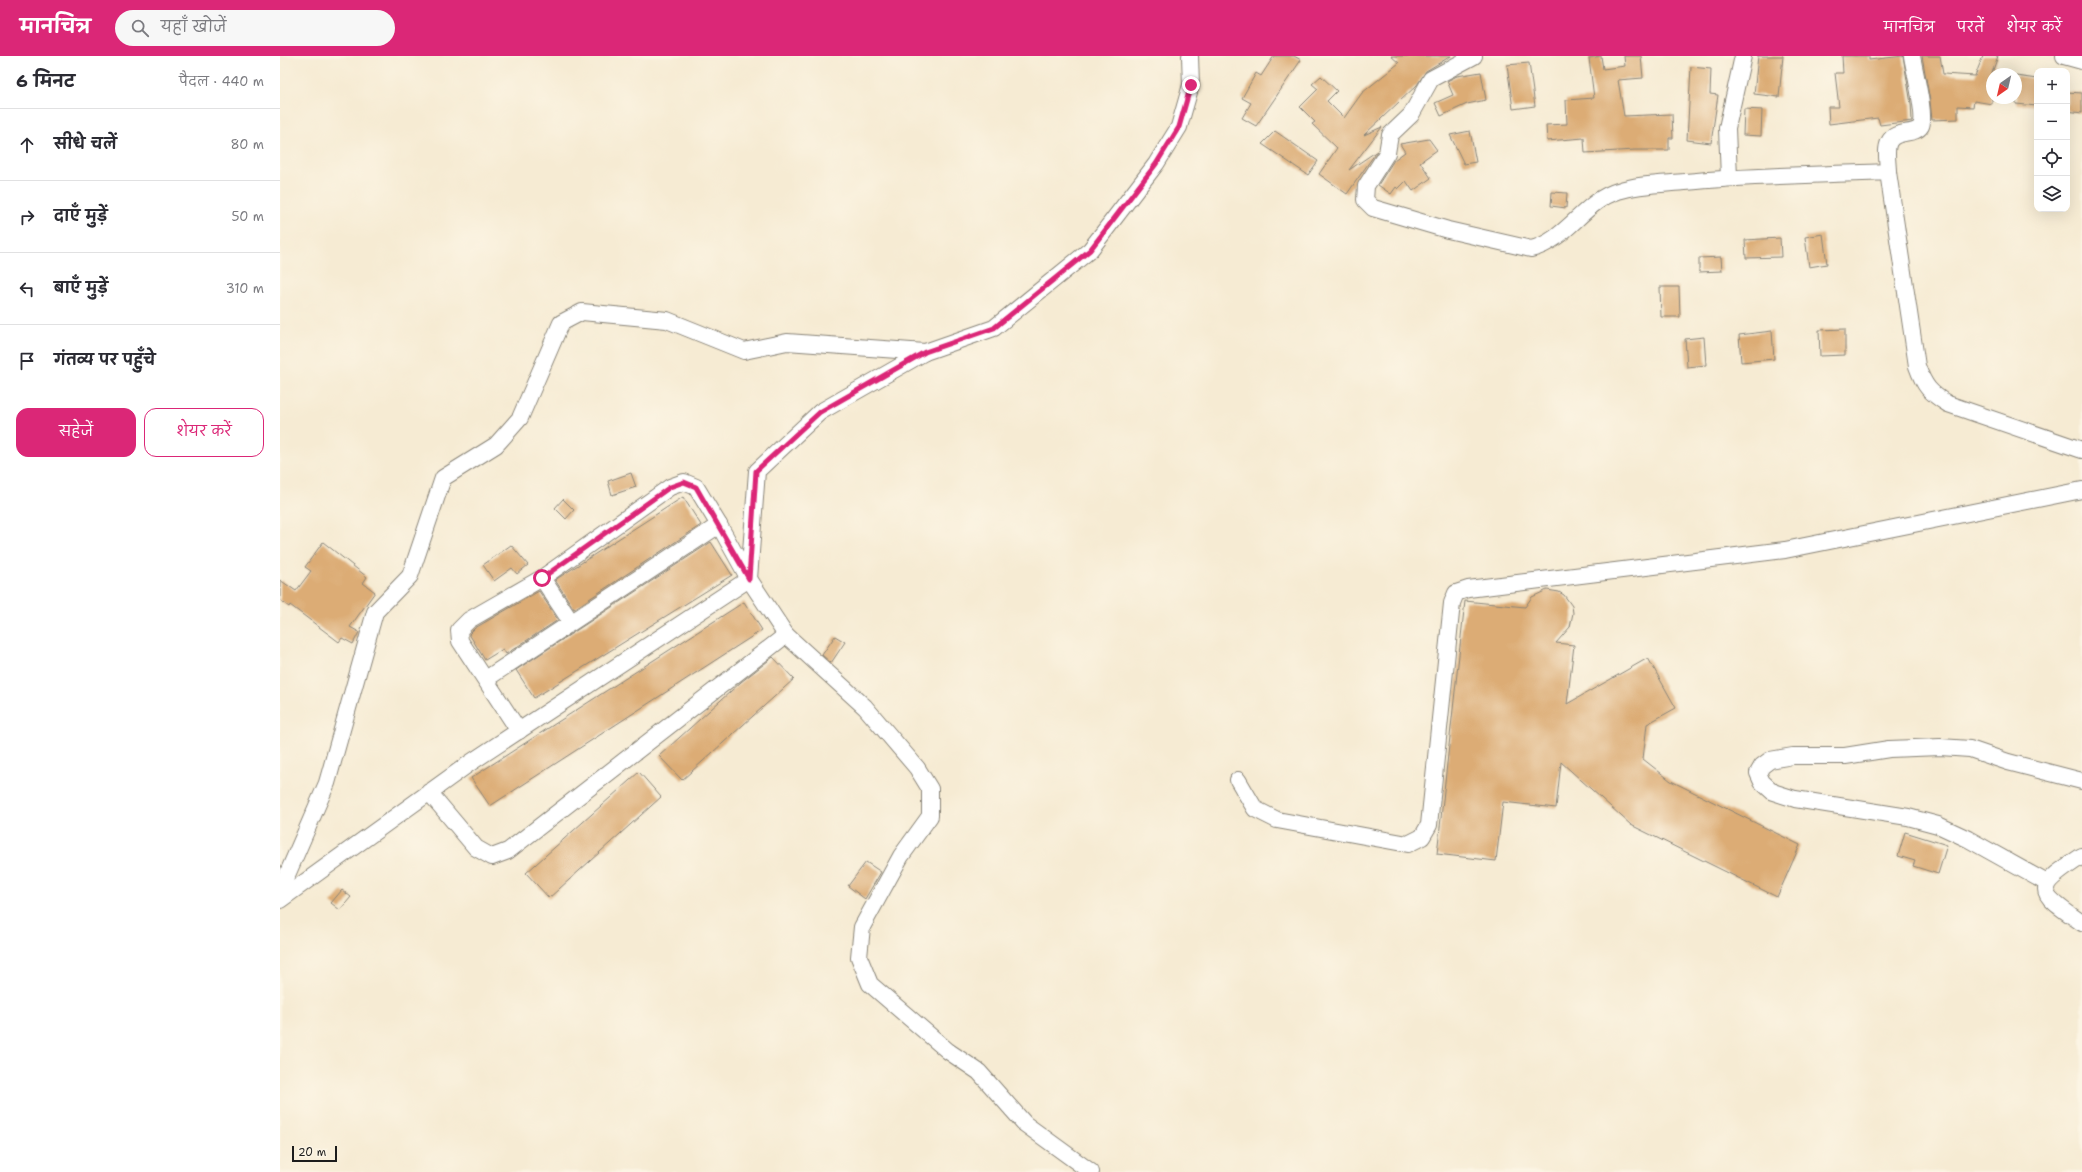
<!DOCTYPE html>
<html lang="hi">
<meta charset="utf-8">
<style>
:root{--surface:#fff;--page:#f7f7f7;--text:#2b2b33;--muted:#7c7c81;--line:#e1e1e2;--accent:#db2777}
body{margin:0;font-family:"Shantell Sans","Playpen Sans Deva",sans-serif;background:var(--page);color:var(--text)}
.controls{position:absolute;right:12px;top:12px;display:grid;overflow:hidden;border-radius:8px;box-shadow:0 4px 16px #0002}
.controls button{width:36px;height:36px;display:grid;place-items:center;padding:0;border:0;border-bottom:1px solid var(--line);background:var(--surface);color:var(--text);font:20px sans-serif}
.compass{position:absolute;left:1706px;top:12px;width:36px;height:36px;border-radius:50%;background:var(--surface);box-shadow:0 4px 16px #0002;rotate:214deg}
.scale{position:absolute;left:12px;bottom:10px;width:45px;box-sizing:border-box;padding-left:4px;border:2px solid #1c1c1c;border-top:0;font-size:11px;line-height:14px;white-space:nowrap;color:#1c1c1c;-webkit-text-stroke:3px #fcf5e5;paint-order:stroke}
.stop{position:absolute;width:12px;height:12px;margin:-9px;border:3px solid #db2777;border-radius:50%;background:#fff}
.stop.end{background:#db2777;border-color:#fff;box-shadow:0 1px 4px #0008}
.list{margin:0;padding:0;list-style:none}
h2{display:flex;justify-content:space-between;align-items:center;height:52px;margin:0;padding:0 16px;font-size:17px}
h2 small{font-size:13px;font-weight:400;color:var(--muted)}
.list li{display:grid;grid-template-columns:26px 1fr auto;gap:12px;align-items:center;box-sizing:border-box;height:72px;padding:0 16px;border-top:1px solid var(--line)}
.list b{display:block;font-size:15px;white-space:nowrap}
.list em{font-size:13px;font-style:normal;color:var(--muted)}
.actions{display:flex;gap:8px;padding:12px 16px}
.actions a{flex:1;padding:9px 0;border:1px solid var(--accent);border-radius:12px;text-align:center;font-size:14px;color:var(--accent)}
.actions .main{background:var(--accent);color:#fff}
.icon{flex:none;width:22px;height:22px;fill:none;stroke:currentColor;stroke-width:2;stroke-linecap:round;stroke-linejoin:round}
.map{position:relative;flex:none;width:1802px;height:1116px;overflow:hidden}
header{display:flex;align-items:center;gap:24px;box-sizing:border-box;height:56px;padding:0 20px;background:var(--accent);color:#fff}
header strong{font-size:19px}
nav{display:flex;gap:22px;margin-inline-start:auto;font-size:14px}
.search{width:280px;height:36px;background:var(--page);display:flex;align-items:center;gap:10px;box-sizing:border-box;padding:0 14px;border-radius:22px;color:var(--muted);font-size:15px}
main{display:flex}
aside{flex:1;background:var(--surface)}
.map>svg:first-child{display:block}
</style>
<header>
<strong>मानचित्र</strong>
<div class="search"><svg class="icon" aria-label="search" viewBox="0 0 24 24"><circle cx="10" cy="10" r="6"/><path d="M15 15l6 6"/></svg>यहाँ खोजें</div>
<nav><a>मानचित्र</a><a>परतें</a><a>शेयर करें</a></nav>
</header>
<main>
<aside>
<h2>6 मिनट<small>पैदल · 440 m</small></h2>
<ul class="list">
<li><svg class="icon" aria-label="ahead" viewBox="0 0 24 24"><path d="M12 20V5M6 11l6-6 6 6"/></svg><div><b>सीधे चलें</b></div><em>80 m</em></li>
<li><svg class="icon" aria-label="right" viewBox="0 0 24 24"><path d="M7 20v-9h11M14 6l5 5-5 5"/></svg><div><b>दाएँ मुड़ें</b></div><em>50 m</em></li>
<li><svg class="icon" aria-label="left" viewBox="0 0 24 24"><path d="M17 20v-9H6M10 6l-5 5 5 5"/></svg><div><b>बाएँ मुड़ें</b></div><em>310 m</em></li>
<li><svg class="icon" aria-label="arrive" viewBox="0 0 24 24"><path d="M6 21V4h12l-3 4 3 4H6"/></svg><div><b>गंतव्य पर पहुँचे</b></div></li>
</ul>
<div class="actions"><a class="main">सहेजें</a><a>शेयर करें</a></div>
</aside>
<div class="map">
<svg width="1802" height="1116" viewBox="0 0 1802 1116">
<rect width="100%" height="100%" fill="#fcf5e5"/>
<filter id="ink" filterUnits="userSpaceOnUse"><feTurbulence type="fractalNoise" baseFrequency=".025" numOctaves="2"/><feDisplacementMap in="SourceGraphic" scale="8" xChannelSelector="R" yChannelSelector="G"/><feConvolveMatrix kernelMatrix="1 2 1 2 8 2 1 2 1" color-interpolation-filters="sRGB"/></filter>
<filter id="wash" filterUnits="userSpaceOnUse"><feTurbulence type="fractalNoise" baseFrequency=".012" numOctaves="4" result="noise"/><feDisplacementMap in="SourceGraphic" scale="16" xChannelSelector="R" yChannelSelector="G"/><feGaussianBlur stdDeviation="0.9" result="paint"/><feColorMatrix in="noise" values="0 0 0 0 0 0 0 0 0 0 0 0 0 0 0 0 0 1.4 0 .05"/><feComposite in="paint" operator="in"/></filter>
<g filter="url(#wash)">
<rect width="100%" height="100%" fill="#f6ebd3"/>
<g id="blocks">
<!-- building -->
<g fill="#dcac74">
<polygon points="994,0 1014,0 1021,4 976,70 962,62 971,47 962,42 976,17 981,20"/>
<polygon points="1111,0 1171,0 1146,15 1137,29 1084,79 1102,71 1069,114 1097,95 1067,138 1039,118 1057,92 1032,68 1035,66 1020,51 1038,33 1032,28 1041,20 1057,35 1047,45 1064,62 1082,37 1119,7"/>
<polygon points="1321,0 1323,13 1345,10 1344,0 1361,0 1363,22 1338,24 1344,60 1392,58 1393,82 1389,82 1389,94 1355,94 1305,97 1304,82 1267,85 1266,69 1287,68 1286,44 1314,42 1309,2"/>
<polygon points="1478,0 1503,0 1499,41 1474,38"/>
<polygon points="1562,0 1589,0 1589,4 1623,0 1631,48 1632,65 1600,69 1598,62 1549,68 1548,51 1559,51 1555,17 1563,17"/>
<polygon points="1642,0 1660,0 1663,18 1695,20 1703,0 1718,0 1712,17 1712,48 1694,45 1693,51 1678,50 1678,63 1652,64 1650,45"/>
<polygon points="1249,7 1255,50 1233,53 1227,9"/>
<polygon points="1411,11 1431,13 1430,38 1438,39 1431,87 1407,84"/>
<polygon points="1201,16 1206,44 1187,48 1161,60 1155,47 1173,39 1167,25 1177,20"/>
<polygon points="1736,20 1757,23 1757,50 1736,48"/>
<polygon points="1787,36 1802,37 1802,57 1787,55"/>
<polygon points="1464,53 1482,54 1481,80 1463,79"/>
<polygon points="995,75 1038,105 1028,119 982,88"/>
<polygon points="1190,75 1196,106 1184,108 1170,79"/>
<polygon points="1149,83 1157,94 1140,106 1151,122 1133,135 1126,125 1118,133 1116,131 1111,138 1098,129 1114,104 1125,96 1120,88"/>
<polygon points="1272,136 1287,137 1286,152 1271,150"/>
<polygon points="1543,178 1547,208 1529,211 1525,181"/>
<polygon points="1500,182 1501,201 1466,202 1465,184"/>
<polygon points="1441,201 1442,215 1419,216 1419,202"/>
<polygon points="1380,231 1399,231 1400,261 1381,261"/>
<polygon points="1565,273 1565,299 1540,300 1539,274"/>
<polygon points="1492,275 1494,303 1461,306 1459,279"/>
<polygon points="1424,281 1426,309 1407,311 1405,283"/>
<polygon points="351,417 356,431 332,439 328,425"/>
<polygon points="403,441 421,469 294,553 275,524"/>
<polygon points="283,443 294,454 286,463 275,452"/>
<polygon points="43,486 87,521 83,527 95,536 70,571 79,576 73,588 62,582 59,586 10,549 9,551 0,544 0,524 16,535 31,515 25,511"/>
<polygon points="431,486 452,519 254,642 236,614"/>
<polygon points="231,489 248,509 237,518 232,512 214,525 203,509"/>
<polygon points="1267,534 1279,536 1284,539 1292,550 1293,557 1290,571 1276,587 1294,589 1287,648 1368,602 1396,652 1367,668 1363,703 1391,725 1520,789 1497,841 1351,769 1281,706 1276,752 1223,746 1216,805 1157,798 1185,545 1245,551 1252,541"/>
<polygon points="259,535 278,564 226,598 223,593 205,604 189,578 195,572"/>
<polygon points="464,546 482,574 210,750 191,722"/>
<polygon points="555,580 565,586 551,607 542,599"/>
<polygon points="493,601 514,623 402,724 379,700 461,626"/>
<polygon points="359,716 381,741 269,842 246,817"/>
<polygon points="1625,776 1667,789 1658,818 1633,810 1635,805 1618,800"/>
<polygon points="586,806 601,816 585,843 568,830"/>
<polygon points="62,834 71,841 60,854 51,847"/>
</g>
</g>
</g>
<g filter="url(#ink)">
<use href="#blocks" fill-opacity="0" stroke="#898478" stroke-width="1"/>
<g fill="none" stroke-linecap="round" stroke-linejoin="round">
<defs>
<g id="minor">
<path d="M1194,0L1151,23L1131,59L1110,79L1107,97L1086,130L1085,144L1093,152L1168,174L1251,193C1286,185 1304,145 1338,135C1359,128 1383,128 1405,126C1472,119 1540,119 1608,116L1637,310C1644,330 1650,337 1668,348L1802,394"/>
<polyline points="1784,0 1802,5"/>
<path d="M1608,116C1608,107 1605,94 1609,86C1615,73 1635,80 1641,70C1646,60 1634,13 1632,0"/>
<polyline points="1449,122 1447,72 1463,0"/>
<polyline points="469,523 477,415 540,356 645,296"/>
<polyline points="291,566 262,522 390,431 404,426 416,431 439,469"/>
<polyline points="506,579 585,651 637,712 650,733 650,760 621,800 582,871 579,901 590,928 668,995 699,1016 745,1068 811,1116"/>
<polyline points="206,623 439,469 469,523"/>
<polyline points="239,675 180,585 179,574 189,564 262,522"/>
<polyline points="958,724 975,753 997,764 1128,788 1142,781 1149,769 1172,547 1176,537 1188,533 1505,494 1802,434"/>
<path d="M1802,800C1754,832 1754,834 1802,867"/>
<polyline points="1767,827 1688,783 1658,769 1628,761 1515,743 1493,736 1482,726 1478,717 1482,710 1490,704 1513,700 1565,700 1609,693 1660,691 1690,693 1728,706 1802,725"/>
<polyline points="0,835 47,727 95,556 130,520 163,422 216,389 240,362 281,267 302,256 387,264 464,295 507,286 645,296 714,272 810,194 876,108 899,71 911,29 910,0"/>
<polyline points="0,844 190,707 469,523 506,579 228,795 212,801 196,792 149,736"/>
</g>
</defs>
<!-- minor casing -->
<use href="#minor" stroke="#898478" stroke-width="18"/>
<!-- minor -->
<use href="#minor" stroke="#fff" stroke-width="16"/>
</g>
</g>
<g fill="none" stroke-linecap="round" stroke-linejoin="round" filter="url(#ink)">
<!-- route -->
<polyline stroke="#db2777" stroke-width="5" points="262,522 390,431 404,426 416,431 469,523 476,415 540,356 645,296 714,272 810,194 876,108 899,71 911,29"/>
</g>
</svg>
<div class="controls">
<button>+</button>
<button>−</button>
<button><svg class="icon" aria-label="locate" viewBox="0 0 24 24"><circle cx="12" cy="12" r="6"/><path d="M12 2v4M12 18v4M2 12h4M18 12h4"/></svg></button>
<button><svg class="icon" aria-label="layers" viewBox="0 0 24 24"><path d="M12 4l9 5-9 5-9-5zM3 14l9 5 9-5"/></svg></button>
</div>
<svg class="compass" viewBox="-18 -18 36 36"><path d="M0-13l5 13h-10z" fill="#e53935"/><path d="M0 13l5-13h-10z" fill="#7c7c81"/></svg>
<div class="scale">20 m</div>
<div class="stop" style="left:262px;top:522px"></div>
<div class="stop end" style="left:911px;top:29px"></div>
</div>
</main>
